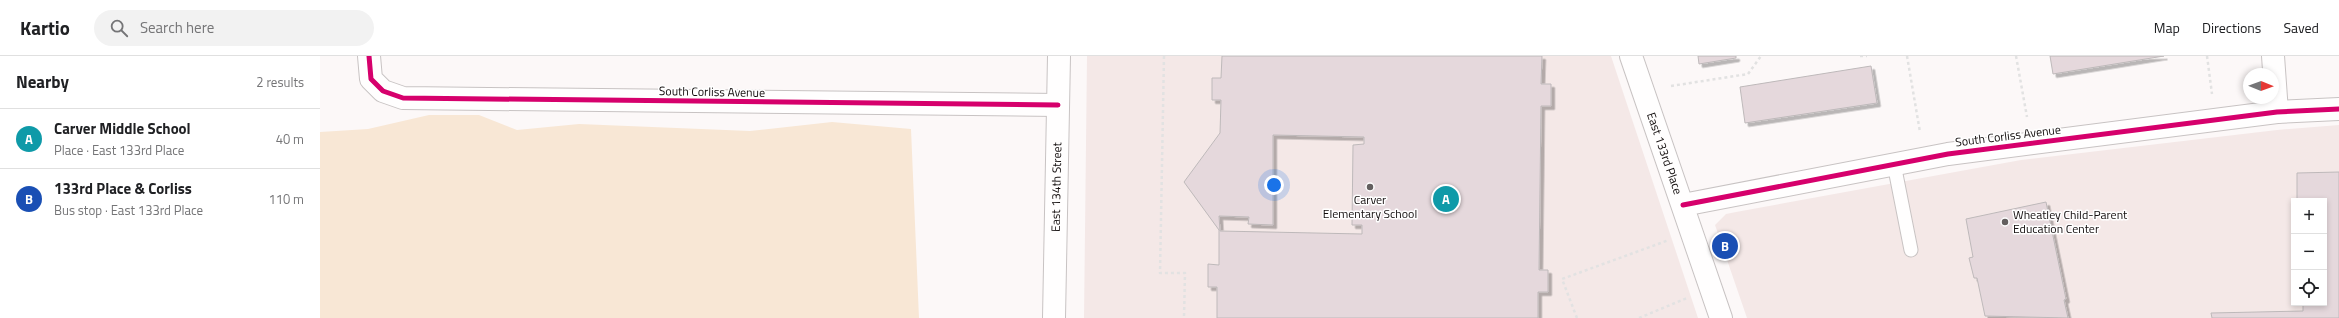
<!DOCTYPE html>
<meta charset="utf-8">
<style>
:root{--surface:#fff;--page:#f2f2f2;--text:#202124;--muted:#757577;--line:#e0e0e0;--accent:#7c3aed}
body{margin:0;font-family:"Titillium Web",sans-serif;background:var(--page);color:var(--text)}
.controls{position:absolute;right:12px;bottom:12px;display:grid;overflow:hidden;border-radius:0px;box-shadow:0 2px 6px #0003}
.controls button{width:36px;height:36px;display:grid;place-items:center;padding:0;border:0;border-bottom:1px solid var(--line);background:var(--surface);color:var(--text);font:20px sans-serif}
.compass{position:absolute;left:1923px;top:12px;width:36px;height:36px;border-radius:50%;background:var(--surface);box-shadow:0 2px 6px #0003;rotate:91deg}
.you{position:absolute;left:954px;top:129px;width:14px;height:14px;margin:-10px;border:3px solid #fff;border-radius:50%;background:#1a73e8;box-shadow:0 0 0 6px #1a73e833}
.badge{display:grid;place-items:center;width:26px;height:26px;border-radius:50%;background:var(--accent);color:#fff;font-size:13px;font-weight:700}
.pin{position:absolute;translate:-50% -50%;border:2px solid #fff;box-shadow:0 1px 4px #0006}
.list{margin:0;padding:0;list-style:none}
h2{display:flex;justify-content:space-between;align-items:center;height:52px;margin:0;padding:0 16px;font-size:17px}
h2 small{font-size:13px;font-weight:400;color:var(--muted)}
.list li{display:grid;grid-template-columns:26px 1fr auto;gap:12px;align-items:center;box-sizing:border-box;height:60px;padding:0 16px;border-top:1px solid var(--line)}
.list b{display:block;font-size:15px;white-space:nowrap}
.list p{margin:0;font-size:13px;white-space:nowrap;color:var(--muted)}
.list em{font-size:13px;font-style:normal;color:var(--muted)}
.icon{flex:none;width:22px;height:22px;fill:none;stroke:currentColor;stroke-width:2;stroke-linecap:round;stroke-linejoin:round}
.map{position:relative;flex:none;width:2019px;height:262px;overflow:hidden}
header{display:flex;align-items:center;gap:24px;box-sizing:border-box;height:56px;padding:0 20px;background:var(--surface);border-bottom:1px solid var(--line)}
header strong{font-size:19px}
nav{display:flex;gap:22px;margin-inline-start:auto;font-size:14px}
.search{width:280px;height:36px;background:var(--page);display:flex;align-items:center;gap:10px;box-sizing:border-box;padding:0 14px;border-radius:22px;color:var(--muted);font-size:15px}
main{display:flex}
aside{flex:1;background:var(--surface)}
.map>svg:first-child{display:block}
</style>
<header>
<strong>Kartio</strong>
<div class="search"><svg class="icon" aria-label="search" viewBox="0 0 24 24"><circle cx="10" cy="10" r="6"/><path d="M15 15l6 6"/></svg>Search here</div>
<nav><a>Map</a><a>Directions</a><a>Saved</a></nav>
</header>
<main>
<aside>
<h2>Nearby<small>2 results</small></h2>
<ul class="list">
<li><span class="badge" style="background:#0f9aa8">A</span><div><b>Carver Middle School</b><p>Place · East 133rd Place</p></div><em>40 m</em></li>
<li><span class="badge" style="background:#1a4fb4">B</span><div><b>133rd Place &amp; Corliss</b><p>Bus stop · East 133rd Place</p></div><em>110 m</em></li>
</ul>
</aside>
<div class="map">
<svg width="2019" height="262" viewBox="0 0 2019 262">
<defs>
<filter id="shadow"><feDropShadow dx="3.5" dy="3.5" stdDeviation="0" flood-color="#0004"/></filter>
</defs>
<rect width="100%" height="100%" fill="#fcf8f8"/>
<!-- built -->
<g fill="#f4e8e7" fill-rule="evenodd">
<polygon points="767,0 1291,0 1378,262 764,262"/>
<path d="M2019,69V262H1427L1395,169L1406,158L1416,156L1701,104L1957,74ZM1974,145H2004V247H1974Z"/>
</g>
<!-- green -->
<polygon fill="#f8e7d5" points="109,59 159,59 197,74 259,68 430,75 512,66 591,73 599,262 0,262 0,76 48,73"/>
<!-- building -->
<g fill="#e5d8dc" stroke="#beb9ba" fill-rule="evenodd" filter="url(#shadow)">
<path d="M902,0H1222L1221,28H1231V50H1221L1219,214H1228V236H1218V262H897V231H888V208L899,209V174L864,126L900,77L901,44H892V22H901ZM953,79L1044,81V88L1033,89L1032,169H1042V178L900,175L899,160L929,161L928,168L953,169Z"/>
<polygon points="1378,0 1416,0 1416,2 1379,8"/>
<polygon points="1730,0 1844,0 1733,18"/>
<polygon points="1551,10 1557,47 1425,67 1420,31"/>
<polygon points="2019,116 2019,262 1892,262 1891,257 1983,255 1983,247 2004,247 2004,145 1977,145 1977,117"/>
<polygon points="1726,146 1746,243 1744,244 1748,262 1665,260 1657,222 1654,222 1649,202 1653,201 1646,163"/>
</g>
<g fill="none" stroke-linecap="round" stroke-linejoin="round">
<defs>
<polyline id="service" points="1574,108 1591,194"/>
<g id="minor">
<polyline points="49,0 51,23 63,35 83,42 738,49"/>
<path id="s1" d="M1311,0L1401,262"/>
<polyline points="1953,0 1957,56"/>
<polyline points="1363,149 1628,98 1957,56 2019,53"/>
<path id="s2" d="M734,262L739,0"/>
</g>
</defs>
<!-- service casing -->
<use href="#service" stroke="#c8c3c3" stroke-width="15"/>
<!-- minor casing -->
<use href="#minor" stroke="#c8c3c3" stroke-width="24"/>
<!-- path -->
<g stroke="#e2e2e2" stroke-width="2.5" stroke-dasharray="3 3" stroke-linecap="butt">
<polyline points="844,0 840,217 865,217 864,262"/>
<polyline points="1540,0 1547,0"/>
<polyline points="1587,0 1600,76"/>
<polyline points="1696,0 1707,61"/>
<polyline points="1887,0 1892,38"/>
<polyline points="1351,30 1428,18 1441,0"/>
<polyline points="1257,262 1242,223 1349,184"/>
<polyline points="1319,262 1367,242"/>
</g>
<!-- service -->
<use href="#service" stroke="#fffefe" stroke-width="13"/>
<!-- minor -->
<use href="#minor" stroke="#fffefe" stroke-width="22"/>
<defs>
<g id="cycleway">
<polyline points="49,0 51,23 63,35 83,42 738,49"/>
<polyline points="1363,149 1628,98 1957,56 2019,53"/>
</g>
</defs>
<!-- cycleway casing -->
<use href="#cycleway" stroke="#fff" stroke-width="8"/>
<!-- cycleway -->
<use href="#cycleway" stroke="#d6006c" stroke-width="5"/>
</g>
<!-- markers -->
<g fill="#635f5f" stroke="#fff" stroke-width="1.5">
<circle cx="1050" cy="131" r="4"/>
<circle cx="1685" cy="166" r="4"/>
</g>
<g text-anchor="middle" stroke-width="3" stroke-linejoin="round" paint-order="stroke">
<!-- street labels -->
<g font-size="12" fill="#110c0c" stroke="#fff">
<text transform="translate(392 36) rotate(1)" y="4">South Corliss Avenue</text>
<text transform="translate(1688 80) rotate(-7)" y="4">South Corliss Avenue</text>
<text dy="4" stroke="none"><textPath href="#s1" startOffset="103">East 133rd Place</textPath></text>
<text dy="4" stroke="none"><textPath href="#s2" startOffset="131">East 134th Street</textPath></text>
</g>
<!-- poi labels -->
<g font-size="12" fill="#110c0c" stroke="#fff">
<text x="1050" y="148">Carver<tspan x="1050" dy="14">Elementary School</tspan></text>
<text x="1693" y="163" text-anchor="start">Wheatley Child-Parent<tspan x="1693" dy="14">Education Center</tspan></text>
</g>
</g>
</svg>
<div class="controls">
<button>+</button>
<button>−</button>
<button><svg class="icon" aria-label="locate" viewBox="0 0 24 24"><circle cx="12" cy="12" r="6"/><path d="M12 2v4M12 18v4M2 12h4M18 12h4"/></svg></button>
</div>
<svg class="compass" viewBox="-18 -18 36 36"><path d="M0-13l5 13h-10z" fill="#e53935"/><path d="M0 13l5-13h-10z" fill="#757577"/></svg>
<div class="you"></div>
<div class="pin badge" style="left:1126px;top:143px;background:#0f9aa8">A</div>
<div class="pin badge" style="left:1405px;top:190px;background:#1a4fb4">B</div>
</div>
</main>
